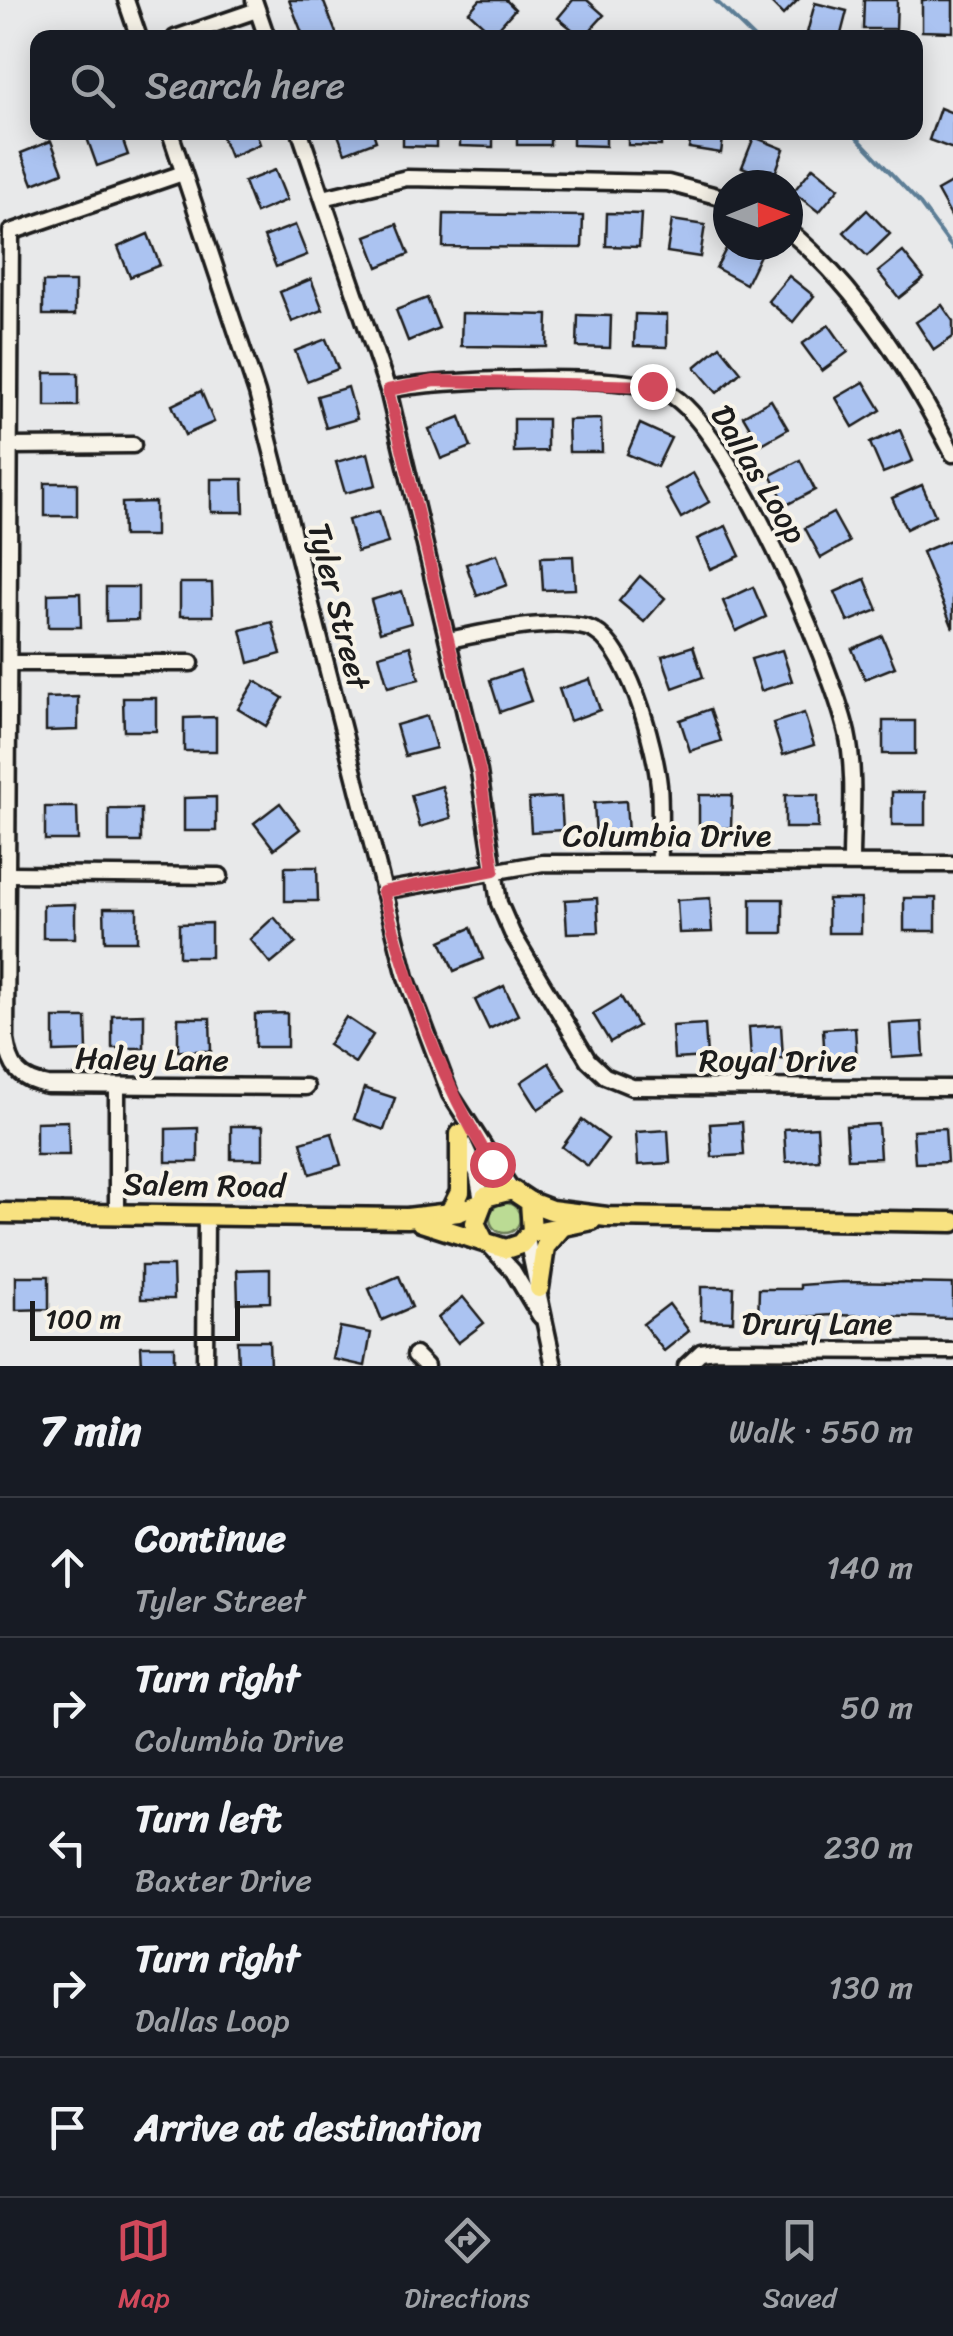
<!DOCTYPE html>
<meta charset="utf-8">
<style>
:root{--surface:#171b24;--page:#20242c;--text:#f1f3f6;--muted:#9ea1a6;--line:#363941;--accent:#d1495b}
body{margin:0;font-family:Sriracha,sans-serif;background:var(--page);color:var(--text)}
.compass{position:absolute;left:713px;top:170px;width:90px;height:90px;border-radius:50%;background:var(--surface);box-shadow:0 5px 25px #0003;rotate:89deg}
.scale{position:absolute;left:30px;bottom:25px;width:210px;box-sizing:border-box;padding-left:10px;border:5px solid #1c1c1c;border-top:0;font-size:28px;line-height:35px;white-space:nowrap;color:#1c1c1c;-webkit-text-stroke:8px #f7f3e8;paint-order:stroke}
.stop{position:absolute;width:30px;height:30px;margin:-22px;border:8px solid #d1495b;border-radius:50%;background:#fff}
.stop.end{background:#d1495b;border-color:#fff;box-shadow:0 2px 10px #0008}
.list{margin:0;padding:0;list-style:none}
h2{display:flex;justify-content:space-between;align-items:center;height:130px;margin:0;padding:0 40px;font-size:42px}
h2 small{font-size:32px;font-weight:400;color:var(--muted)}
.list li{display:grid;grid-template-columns:65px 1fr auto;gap:30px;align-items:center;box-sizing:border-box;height:140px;padding:0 40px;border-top:2px solid var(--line)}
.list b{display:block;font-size:38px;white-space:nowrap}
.list p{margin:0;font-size:32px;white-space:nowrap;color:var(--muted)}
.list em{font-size:32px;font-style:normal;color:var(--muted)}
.icon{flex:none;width:55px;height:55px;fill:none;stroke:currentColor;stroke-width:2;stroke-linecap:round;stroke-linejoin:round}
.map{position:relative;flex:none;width:953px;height:1366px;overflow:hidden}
.search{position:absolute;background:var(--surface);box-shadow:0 5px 25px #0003;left:30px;right:30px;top:30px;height:110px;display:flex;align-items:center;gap:25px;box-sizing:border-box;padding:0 35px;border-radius:20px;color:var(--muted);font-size:38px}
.sheet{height:830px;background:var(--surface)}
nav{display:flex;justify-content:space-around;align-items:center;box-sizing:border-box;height:140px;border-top:2px solid var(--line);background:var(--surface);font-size:28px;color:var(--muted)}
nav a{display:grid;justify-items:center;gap:5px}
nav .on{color:var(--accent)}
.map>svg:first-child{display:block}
</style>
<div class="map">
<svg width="953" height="1366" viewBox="0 0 953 1366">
<rect width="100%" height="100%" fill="#e8e9ea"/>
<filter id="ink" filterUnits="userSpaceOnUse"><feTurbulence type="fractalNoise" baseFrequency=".01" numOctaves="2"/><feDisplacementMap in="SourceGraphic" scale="20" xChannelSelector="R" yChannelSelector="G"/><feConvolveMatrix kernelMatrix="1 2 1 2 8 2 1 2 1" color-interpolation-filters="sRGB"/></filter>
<g filter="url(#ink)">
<!-- green -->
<circle fill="#bbdb94" stroke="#6c7c58" stroke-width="2.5" cx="505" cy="1218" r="15"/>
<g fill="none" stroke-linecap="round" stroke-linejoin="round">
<!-- stream -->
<g stroke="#5d7e96" stroke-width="4">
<polyline points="715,0 754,38"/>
<polyline points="852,132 920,204 953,249"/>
</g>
</g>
<!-- building -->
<g fill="#abc3f1" stroke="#1c1c1c" stroke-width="2.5">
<polygon points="289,0 323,0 338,38 304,38"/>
<polygon points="480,0 506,0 515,9 493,34 469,12"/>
<polygon points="573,0 587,0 604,15 583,38 558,18"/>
<polygon points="768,0 798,0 783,15"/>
<polygon points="864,0 897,0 896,29 863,29"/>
<polygon points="922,0 953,0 953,32 922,31"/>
<polygon points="815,3 847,11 840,38 807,33"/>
<polygon points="940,108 953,113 953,149 929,140"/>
<polygon points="92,132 120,132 128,155 97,166 86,135"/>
<polygon points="220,132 256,132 260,144 230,157"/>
<polygon points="337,132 373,132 376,141 345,153"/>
<polygon points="403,132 436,132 436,147 403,146"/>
<polygon points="460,132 493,132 493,147 460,146"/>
<rect x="517" y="132" width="33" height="13"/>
<polygon points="573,132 606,132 606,146 573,145"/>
<polygon points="628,132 661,132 661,146 628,145"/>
<polygon points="692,132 724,132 721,153 689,148"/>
<polygon points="754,137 784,149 773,179 742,167"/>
<polygon points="51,141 63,172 33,184 21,153"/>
<polygon points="813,167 839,188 819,212 793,192"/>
<polygon points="275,170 287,200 256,213 244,182"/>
<polygon points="953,182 953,220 937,191"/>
<polygon points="867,210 890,234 867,256 844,232"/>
<polygon points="607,213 641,214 639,247 606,246"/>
<polygon points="444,214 583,216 582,248 443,247"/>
<polygon points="672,220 705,225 700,257 667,252"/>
<polygon points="397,224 409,254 378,267 366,236"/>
<polygon points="295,225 307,255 276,267 264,237"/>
<polygon points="148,234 160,265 130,277 118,247"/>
<polygon points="728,245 742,245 760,255 746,284 716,268"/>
<polygon points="903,252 924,278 899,298 878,272"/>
<polygon points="789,276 814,296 793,322 768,301"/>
<polygon points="311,279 323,310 292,322 280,292"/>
<rect x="43" y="282" width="32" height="33"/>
<polygon points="427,298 439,328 408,341 396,310"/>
<polygon points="942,305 953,321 953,337 934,350 916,322"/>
<polygon points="462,313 548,315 547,347 461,346"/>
<polygon points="635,314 667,315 667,347 634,346"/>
<polygon points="578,315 611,316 610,348 577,347"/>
<polygon points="829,325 848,352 822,371 802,344"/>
<polygon points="326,339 338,369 307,381 295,351"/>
<polygon points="720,346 741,372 717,393 695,367"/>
<rect x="45" y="373" width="33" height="33"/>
<polygon points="864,382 881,410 853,427 836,398"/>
<polygon points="348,387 357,419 326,428 317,396"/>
<polygon points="201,391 214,422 185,435 172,405"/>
<polygon points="771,400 788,429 760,445 743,416"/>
<polygon points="460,417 471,447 441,459 429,429"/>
<polygon points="514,419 547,419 547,451 514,452"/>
<polygon points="601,419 602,452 569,452 568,420"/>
<polygon points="640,424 671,438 657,467 627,454"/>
<polygon points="900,430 913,461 883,473 870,443"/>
<polygon points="368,453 376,485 345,493 336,462"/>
<polygon points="800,460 815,490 786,505 771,475"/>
<polygon points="693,473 709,502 681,518 665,489"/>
<polygon points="211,479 243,479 244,512 211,512"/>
<rect x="45" y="483" width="32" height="33"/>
<polygon points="922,485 935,515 906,529 892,498"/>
<polygon points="155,502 155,536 123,536 122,503"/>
<polygon points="379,511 388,543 357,552 348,520"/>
<polygon points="833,513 849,542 821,558 805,528"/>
<polygon points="726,526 740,556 710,569 697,539"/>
<polygon points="953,539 953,628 922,552"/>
<polygon points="497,554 507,585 477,596 466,564"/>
<polygon points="573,556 575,589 543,590 541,557"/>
<polygon points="640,576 665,598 644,622 619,601"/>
<polygon points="865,579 878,610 848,622 835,592"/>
<polygon points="180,583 212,583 213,616 180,616"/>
<polygon points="106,587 138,587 138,620 106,621"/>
<polygon points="753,587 766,617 736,631 723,601"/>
<polygon points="402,591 411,623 380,632 371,600"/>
<polygon points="80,593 81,627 48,627 48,594"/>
<polygon points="272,622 281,654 249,663 241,630"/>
<polygon points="882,636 895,667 865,679 852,649"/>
<polygon points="410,646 419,679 388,687 379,655"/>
<polygon points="693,646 703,677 673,688 662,656"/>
<polygon points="782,650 792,681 761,691 751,659"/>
<polygon points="520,670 531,701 500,712 490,680"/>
<polygon points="590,679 600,710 570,721 559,689"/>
<polygon points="255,681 283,698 266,726 238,709"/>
<polygon points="78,697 78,730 46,731 46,698"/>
<polygon points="123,698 156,698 156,731 124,731"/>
<polygon points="710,709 721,741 690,751 680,720"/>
<polygon points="804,713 814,745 783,755 773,723"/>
<polygon points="427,716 436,748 405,756 396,725"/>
<polygon points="216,717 216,751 184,751 184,718"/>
<rect x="883" y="721" width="32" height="33"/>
<polygon points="442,786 451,818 420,827 411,795"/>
<rect x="892" y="792" width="33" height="33"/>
<polygon points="699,795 732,795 731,828 699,828"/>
<rect x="785" y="795" width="33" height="33"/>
<polygon points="216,797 216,831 184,831 184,798"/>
<polygon points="561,797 563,830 531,832 529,799"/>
<polygon points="626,801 628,834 596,836 594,803"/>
<polygon points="280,803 300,829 274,849 254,823"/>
<polygon points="45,807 77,807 78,840 45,840"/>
<rect x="109" y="809" width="32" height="33"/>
<polygon points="285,867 317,867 318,901 285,901"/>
<polygon points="597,898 599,932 567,933 565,900"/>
<polygon points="710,898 712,932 679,933 677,900"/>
<rect x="904" y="898" width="32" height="33"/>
<rect x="751" y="899" width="32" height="34"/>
<rect x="828" y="899" width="33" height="34"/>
<polygon points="75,904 75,938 43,938 43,905"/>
<polygon points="104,908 137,908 137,941 105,941"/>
<polygon points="274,917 296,943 271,964 250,939"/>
<polygon points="211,923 211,957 179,957 179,924"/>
<polygon points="471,928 483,959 454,971 441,941"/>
<polygon points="504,986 518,1015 489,1029 475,1000"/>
<polygon points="621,997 638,1026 610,1042 593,1014"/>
<polygon points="287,1013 287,1047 255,1047 255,1014"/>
<polygon points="144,1014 144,1048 112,1048 112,1015"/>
<polygon points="346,1017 373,1035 355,1063 328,1045"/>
<polygon points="54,1018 86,1018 87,1051 54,1052"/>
<polygon points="178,1018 210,1018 211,1051 178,1051"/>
<polygon points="922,1022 924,1056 892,1058 890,1024"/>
<polygon points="705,1024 707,1057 674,1059 672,1026"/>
<polygon points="781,1025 783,1058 751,1060 749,1027"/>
<polygon points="855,1027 857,1061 825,1062 823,1029"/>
<polygon points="549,1063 566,1091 538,1109 521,1082"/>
<polygon points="364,1088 395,1098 384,1130 354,1119"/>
<polygon points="582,1120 608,1139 588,1166 562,1147"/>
<polygon points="68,1121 69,1155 36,1155 36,1122"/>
<polygon points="742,1122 744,1155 712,1157 710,1124"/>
<polygon points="878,1124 880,1158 848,1159 846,1126"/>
<rect x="231" y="1126" width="32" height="33"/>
<polygon points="817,1127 819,1160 786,1162 784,1129"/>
<polygon points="198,1128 198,1162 166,1162 166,1129"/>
<polygon points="945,1128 947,1162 915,1163 913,1130"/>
<polygon points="668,1130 670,1163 638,1165 636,1132"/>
<polygon points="332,1133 341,1165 310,1174 301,1142"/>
<polygon points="141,1266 173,1266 174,1299 141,1299"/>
<polygon points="270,1269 270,1302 238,1303 237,1270"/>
<polygon points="16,1276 49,1276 49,1309 16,1310"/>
<polygon points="399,1276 412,1307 382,1320 369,1289"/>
<polygon points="843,1282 953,1284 953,1318 832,1315 791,1318 791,1322 758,1322 759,1289 800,1289 800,1285"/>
<polygon points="701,1287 734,1287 733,1321 701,1320"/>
<polygon points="463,1297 484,1323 458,1343 438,1318"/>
<polygon points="669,1304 689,1331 664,1351 643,1324"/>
<polygon points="340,1327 371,1333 365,1366 333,1359"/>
<polygon points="237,1341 269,1341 270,1366 238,1366"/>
<polygon points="141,1346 174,1346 174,1366 142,1366"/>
</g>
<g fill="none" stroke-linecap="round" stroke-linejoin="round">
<defs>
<g id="minor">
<polyline points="126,0 139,38"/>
<polyline points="254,0 267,38"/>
<polyline points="175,38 257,10"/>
<polyline points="170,132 257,393 406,977 450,1094 512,1190"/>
<polyline points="300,132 388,390 479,772 499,903 512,933 588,1060 605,1076 632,1087 953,1088"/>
<path d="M183,173L11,232L6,1040C10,1067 19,1080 47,1085L306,1087"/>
<polyline points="323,198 407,178 668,183 728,199"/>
<path d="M788,230C859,289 911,373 953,454"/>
<path d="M388,390C436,379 627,371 668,393C729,425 831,663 847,733C856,775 851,820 851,863"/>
<polyline points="10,446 133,445"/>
<path d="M449,640C486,632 551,618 588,628C628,640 655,747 659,785C661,810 659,837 660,862"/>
<polyline points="9,663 191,663"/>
<polyline points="8,874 220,876"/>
<polyline points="383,891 543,863 953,864"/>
<polyline points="461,1138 477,1173 482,1201"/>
<polyline points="117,1214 117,1087"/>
<polyline points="527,1239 554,1366"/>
<polyline points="490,1246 513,1271 540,1316"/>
<polyline points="415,1355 426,1366"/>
<polyline points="205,1366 206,1215"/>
<polyline points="686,1366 701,1352 714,1350 953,1351"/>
</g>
<g id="major">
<polyline points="530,1202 551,1210 607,1217 953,1222"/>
<polyline points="0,1213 407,1218 459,1212 479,1204"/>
<polyline points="449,1214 460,1192 460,1134"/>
<polyline points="421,1222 506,1249 521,1244 532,1231 530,1202 512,1190 485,1197 475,1223 484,1241"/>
<polyline points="531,1233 592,1220"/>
<polyline points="539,1288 545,1247 562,1227"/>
</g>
</defs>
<!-- minor casing -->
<use href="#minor" stroke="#1c1c1c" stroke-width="21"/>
<!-- major casing -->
<use href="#major" stroke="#1c1c1c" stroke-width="25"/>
<!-- minor -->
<use href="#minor" stroke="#f7f3e8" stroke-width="14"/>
<!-- major -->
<use href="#major" stroke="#f8e281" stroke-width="18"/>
</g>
</g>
<g fill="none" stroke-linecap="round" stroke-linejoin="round" filter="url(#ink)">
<!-- route -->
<path stroke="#d1495b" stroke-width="12" d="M492,1164C439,1078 409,988 383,892L494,870L480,772L388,390L434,381L652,386"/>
</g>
<g text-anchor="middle" stroke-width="8" stroke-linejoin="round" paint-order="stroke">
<!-- street labels -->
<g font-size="32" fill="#1c1c1c" stroke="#f7f3e8">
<text transform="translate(759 474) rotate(59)" y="11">Dallas Loop</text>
<text transform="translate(339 606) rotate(76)" y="11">Tyler Street</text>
<text x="667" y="846">Columbia Drive</text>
<text transform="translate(152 1059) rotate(1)" y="11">Haley Lane</text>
<text x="778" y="1071">Royal Drive</text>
<text transform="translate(204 1185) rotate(1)" y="11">Salem Road</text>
<text x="817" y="1334">Drury Lane</text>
</g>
</g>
</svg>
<svg class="compass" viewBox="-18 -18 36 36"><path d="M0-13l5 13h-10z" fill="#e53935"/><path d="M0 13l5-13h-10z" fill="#9ea1a6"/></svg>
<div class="scale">100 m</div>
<div class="stop" style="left:492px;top:1164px"></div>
<div class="stop end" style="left:652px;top:386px"></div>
<div class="search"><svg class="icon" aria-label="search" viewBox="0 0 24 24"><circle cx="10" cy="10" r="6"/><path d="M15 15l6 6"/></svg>Search here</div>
</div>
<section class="sheet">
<h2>7 min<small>Walk · 550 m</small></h2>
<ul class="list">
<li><svg class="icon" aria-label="ahead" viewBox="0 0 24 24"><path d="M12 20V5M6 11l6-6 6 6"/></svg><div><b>Continue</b><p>Tyler Street</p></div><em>140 m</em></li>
<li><svg class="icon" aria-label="right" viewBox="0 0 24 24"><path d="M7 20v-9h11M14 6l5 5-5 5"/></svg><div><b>Turn right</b><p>Columbia Drive</p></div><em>50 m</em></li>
<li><svg class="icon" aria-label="left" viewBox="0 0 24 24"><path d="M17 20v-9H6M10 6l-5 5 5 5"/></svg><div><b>Turn left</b><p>Baxter Drive</p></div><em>230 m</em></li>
<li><svg class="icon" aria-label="right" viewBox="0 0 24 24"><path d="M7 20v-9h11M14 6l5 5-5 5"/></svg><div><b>Turn right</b><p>Dallas Loop</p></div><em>130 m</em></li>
<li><svg class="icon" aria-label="arrive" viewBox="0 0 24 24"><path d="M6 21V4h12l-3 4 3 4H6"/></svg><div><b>Arrive at destination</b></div></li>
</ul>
</section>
<nav>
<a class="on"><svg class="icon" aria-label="map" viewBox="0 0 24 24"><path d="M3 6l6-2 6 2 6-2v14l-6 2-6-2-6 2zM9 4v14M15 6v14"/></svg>Map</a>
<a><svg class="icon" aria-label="directions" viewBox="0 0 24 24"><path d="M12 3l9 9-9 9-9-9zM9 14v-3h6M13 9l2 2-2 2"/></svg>Directions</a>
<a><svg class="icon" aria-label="saved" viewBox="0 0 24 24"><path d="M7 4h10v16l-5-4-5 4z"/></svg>Saved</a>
</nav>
